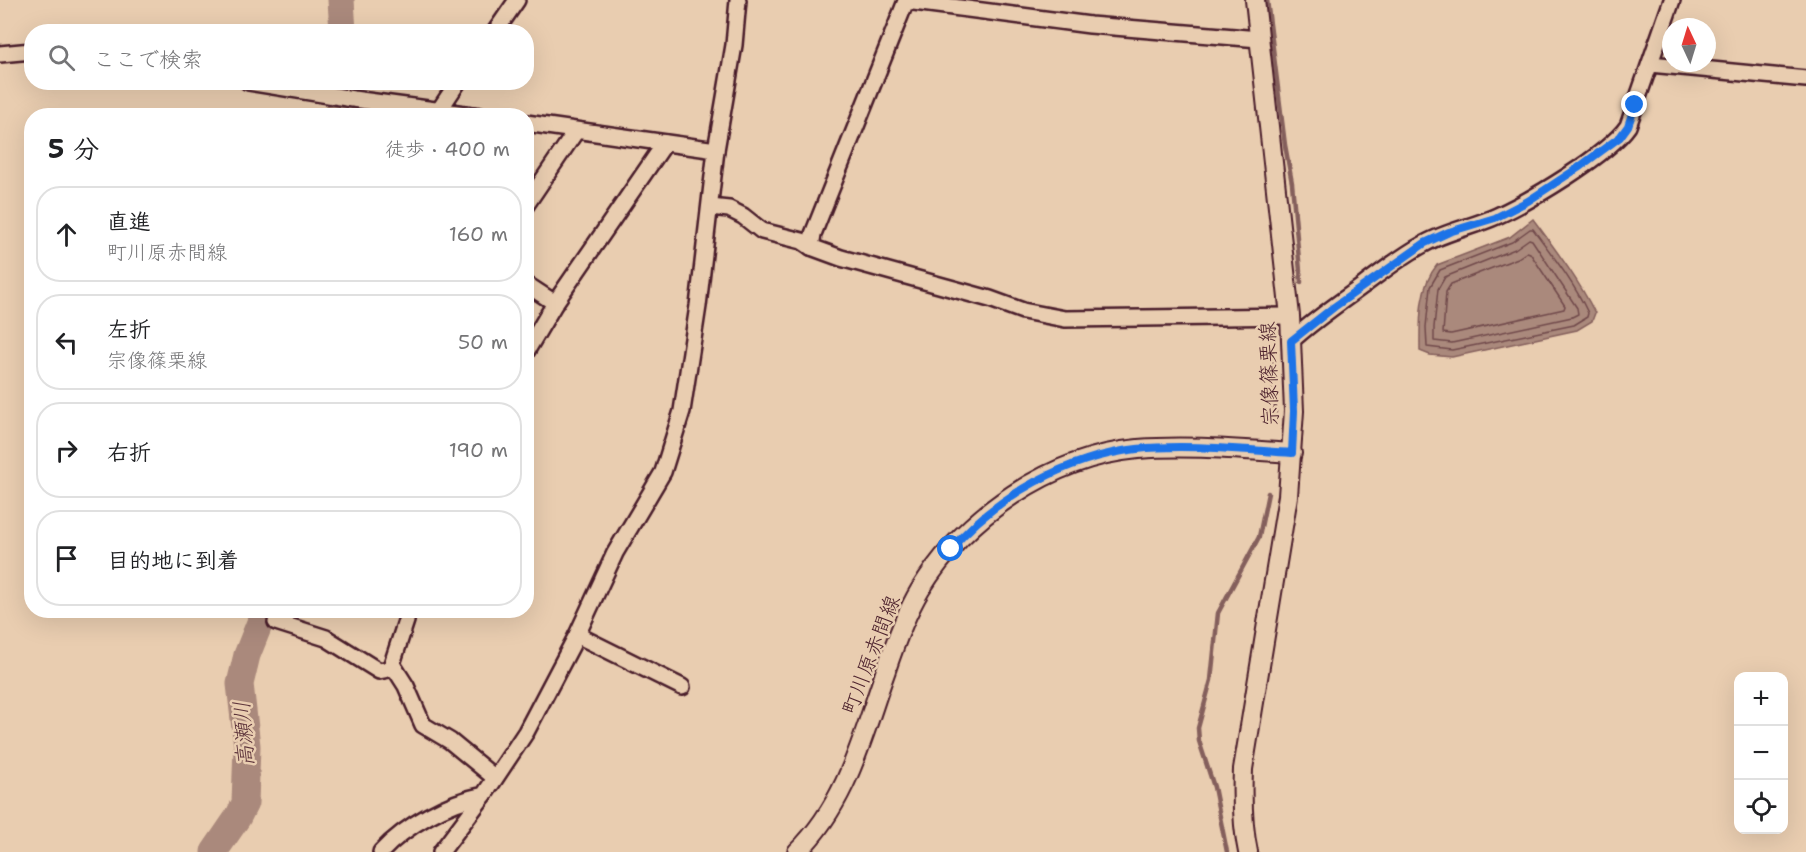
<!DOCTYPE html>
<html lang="ja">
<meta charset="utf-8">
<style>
:root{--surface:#fff;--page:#f2f2f2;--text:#202124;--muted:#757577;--line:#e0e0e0}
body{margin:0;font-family:"Shantell Sans","Klee One",sans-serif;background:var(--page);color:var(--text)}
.controls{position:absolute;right:18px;bottom:18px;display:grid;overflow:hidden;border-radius:12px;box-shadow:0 6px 24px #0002}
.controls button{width:54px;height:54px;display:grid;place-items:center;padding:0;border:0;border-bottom:2px solid var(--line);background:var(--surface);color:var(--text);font:30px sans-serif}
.compass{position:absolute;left:1662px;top:18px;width:54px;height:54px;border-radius:50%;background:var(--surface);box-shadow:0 6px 24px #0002;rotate:356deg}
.stop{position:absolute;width:18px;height:18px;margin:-14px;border:4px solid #1a73e8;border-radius:50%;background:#fff}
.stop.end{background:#1a73e8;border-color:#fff;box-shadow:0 2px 6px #0008}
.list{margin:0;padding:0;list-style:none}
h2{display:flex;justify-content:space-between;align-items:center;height:78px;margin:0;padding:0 24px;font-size:26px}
h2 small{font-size:20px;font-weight:400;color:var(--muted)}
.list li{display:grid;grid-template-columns:39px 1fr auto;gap:18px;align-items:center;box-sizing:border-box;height:96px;margin:0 12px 12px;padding:0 12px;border:2px solid var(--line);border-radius:24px}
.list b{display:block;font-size:22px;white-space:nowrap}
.list p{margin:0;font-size:20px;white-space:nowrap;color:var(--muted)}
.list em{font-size:20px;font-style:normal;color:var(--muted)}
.icon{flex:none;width:33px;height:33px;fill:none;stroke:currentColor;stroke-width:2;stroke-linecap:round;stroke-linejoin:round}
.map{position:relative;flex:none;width:1806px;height:852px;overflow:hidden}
.search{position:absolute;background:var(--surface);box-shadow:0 6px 24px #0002;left:24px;top:24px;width:510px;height:66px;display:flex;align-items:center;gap:15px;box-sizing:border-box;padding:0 21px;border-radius:24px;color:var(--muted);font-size:22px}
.panel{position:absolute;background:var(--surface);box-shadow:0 6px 24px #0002;left:24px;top:108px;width:510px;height:510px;border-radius:24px}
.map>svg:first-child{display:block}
</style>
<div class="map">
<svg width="1806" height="852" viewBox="0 0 1806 852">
<rect width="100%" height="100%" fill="#e9cdb0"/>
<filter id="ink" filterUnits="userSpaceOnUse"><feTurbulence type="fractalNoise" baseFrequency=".0167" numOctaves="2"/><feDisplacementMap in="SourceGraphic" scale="12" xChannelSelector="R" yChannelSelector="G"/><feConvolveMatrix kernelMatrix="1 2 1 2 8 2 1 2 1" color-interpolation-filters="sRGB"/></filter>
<g filter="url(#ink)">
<!-- water -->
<path fill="#aa897b" stroke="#845f5b" stroke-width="1.5" d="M1533,219C1555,249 1578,279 1595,313L1592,321L1577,330L1452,357L1430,355L1420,351C1420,323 1418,288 1437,265L1510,237Z"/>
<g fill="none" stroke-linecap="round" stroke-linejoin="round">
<!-- shore -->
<g stroke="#70494b" stroke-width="1.5">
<path d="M1530,229H1533C1553,256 1574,283 1588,313L1587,317L1574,325L1452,350L1427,347L1426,327L1430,287L1440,270L1512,242Z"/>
<polygon points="1529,239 1532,240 1577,308 1578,314 1572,317 1452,343 1434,341 1434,327 1438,289 1445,277 1515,249"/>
<polygon points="1527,252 1530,253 1565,306 1564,309 1451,334 1443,333 1446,292 1451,284 1518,258"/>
</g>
<!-- stream -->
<g stroke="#845f5b" stroke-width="4.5">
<polyline points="1267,0 1285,145 1292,183 1301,282"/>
<polyline points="1272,350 1275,412"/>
<polyline points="1227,852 1214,787 1199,741 1198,728 1211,680 1218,613 1259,537 1268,493"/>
</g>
<!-- river -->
<g stroke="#aa897b" stroke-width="27">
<polyline points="341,0 343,32"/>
<polyline points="338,116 341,82"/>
<polyline points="214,852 238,817 245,803 247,746 240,684 247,655 265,610"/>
</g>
<defs>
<g id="minor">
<polyline points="495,32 517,0"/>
<polyline points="0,54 32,51"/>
<polyline points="1650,64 1806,79"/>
<polyline points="248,82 353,99 480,116"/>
<polyline points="440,109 458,82"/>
<polyline points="526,123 716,150"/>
<polyline points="526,205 576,131"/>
<polyline points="710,207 729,209 743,216 762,231 802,241 811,247 841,258 990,299 1023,311 1065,319 1290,316"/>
<polyline points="811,247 813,234 906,1 1090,25 1259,39"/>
<polyline points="526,284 555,303"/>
<path d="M1291,341C1314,320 1339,303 1364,285C1383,271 1403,255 1424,244C1447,231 1473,227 1497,216C1530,201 1608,155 1628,126L1672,0"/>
<polyline points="526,352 555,303 665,143"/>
<polyline points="280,610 276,622 326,638 379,671 394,668"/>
<polyline points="407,610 406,621 392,664 406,686 423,725 450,741 495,778"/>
<polyline points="577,635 682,687"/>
<path d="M381,852C406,825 448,802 484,795L526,732L577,635L615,553L663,472L682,411L698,306L716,150L734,45L738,0"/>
<polyline points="441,852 484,795"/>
</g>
<g id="major">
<path d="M797,852C848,802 863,734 886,670C895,643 905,615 920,590C965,516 1050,457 1138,449C1189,445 1241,450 1292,453"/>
<path d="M1248,852C1242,825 1242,796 1243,769L1288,496L1294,411L1290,316L1255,0"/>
</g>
</defs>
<!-- minor casing -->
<use href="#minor" stroke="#4a1f2b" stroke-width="20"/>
<!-- major casing -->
<use href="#major" stroke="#4a1f2b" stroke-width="22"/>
<!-- minor -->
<use href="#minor" stroke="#e9cdb0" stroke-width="15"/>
<!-- major -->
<use href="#major" stroke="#e9cdb0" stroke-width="18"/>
</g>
</g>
<g fill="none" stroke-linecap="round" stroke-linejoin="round" filter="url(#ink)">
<!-- route -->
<path stroke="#1a73e8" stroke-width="8" d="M951,549C996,496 1067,457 1137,449C1188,444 1241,450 1292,453L1294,411L1291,341L1334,307L1425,243L1449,232L1495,218L1528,201L1578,168L1620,137L1628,126L1635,105"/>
</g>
<g text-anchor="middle" stroke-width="5" stroke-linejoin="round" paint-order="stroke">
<!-- street labels -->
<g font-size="21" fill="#4a1f2b" stroke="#e9cdb0">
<text transform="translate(1269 374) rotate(-92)" y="7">宗像篠栗線</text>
<text transform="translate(871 655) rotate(-69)" y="7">町川原赤間線</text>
</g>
<!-- water labels -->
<g font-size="22" font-style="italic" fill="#5d343b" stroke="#e9cdb0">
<text transform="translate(243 734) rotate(-94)" y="8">高瀬川</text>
</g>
</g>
</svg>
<div class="controls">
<button>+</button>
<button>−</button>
<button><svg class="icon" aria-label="locate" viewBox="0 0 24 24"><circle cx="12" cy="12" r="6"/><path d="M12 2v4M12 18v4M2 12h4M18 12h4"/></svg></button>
</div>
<svg class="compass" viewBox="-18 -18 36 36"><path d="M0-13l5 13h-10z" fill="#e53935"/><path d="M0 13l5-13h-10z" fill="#757577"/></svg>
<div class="stop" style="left:951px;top:549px"></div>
<div class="stop end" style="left:1635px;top:105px"></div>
<div class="search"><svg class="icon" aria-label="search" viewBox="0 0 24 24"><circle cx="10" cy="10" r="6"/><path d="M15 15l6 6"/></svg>ここで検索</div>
<section class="panel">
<h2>5 分<small>徒歩 · 400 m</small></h2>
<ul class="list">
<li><svg class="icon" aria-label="ahead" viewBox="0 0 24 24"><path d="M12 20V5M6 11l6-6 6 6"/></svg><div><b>直進</b><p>町川原赤間線</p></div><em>160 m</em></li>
<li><svg class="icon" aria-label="left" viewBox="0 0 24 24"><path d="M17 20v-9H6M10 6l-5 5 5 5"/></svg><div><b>左折</b><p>宗像篠栗線</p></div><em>50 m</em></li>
<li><svg class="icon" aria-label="right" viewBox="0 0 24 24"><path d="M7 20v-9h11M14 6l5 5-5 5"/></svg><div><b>右折</b></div><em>190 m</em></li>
<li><svg class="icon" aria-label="arrive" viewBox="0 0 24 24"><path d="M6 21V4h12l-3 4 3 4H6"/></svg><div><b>目的地に到着</b></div></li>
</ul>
</section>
</div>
